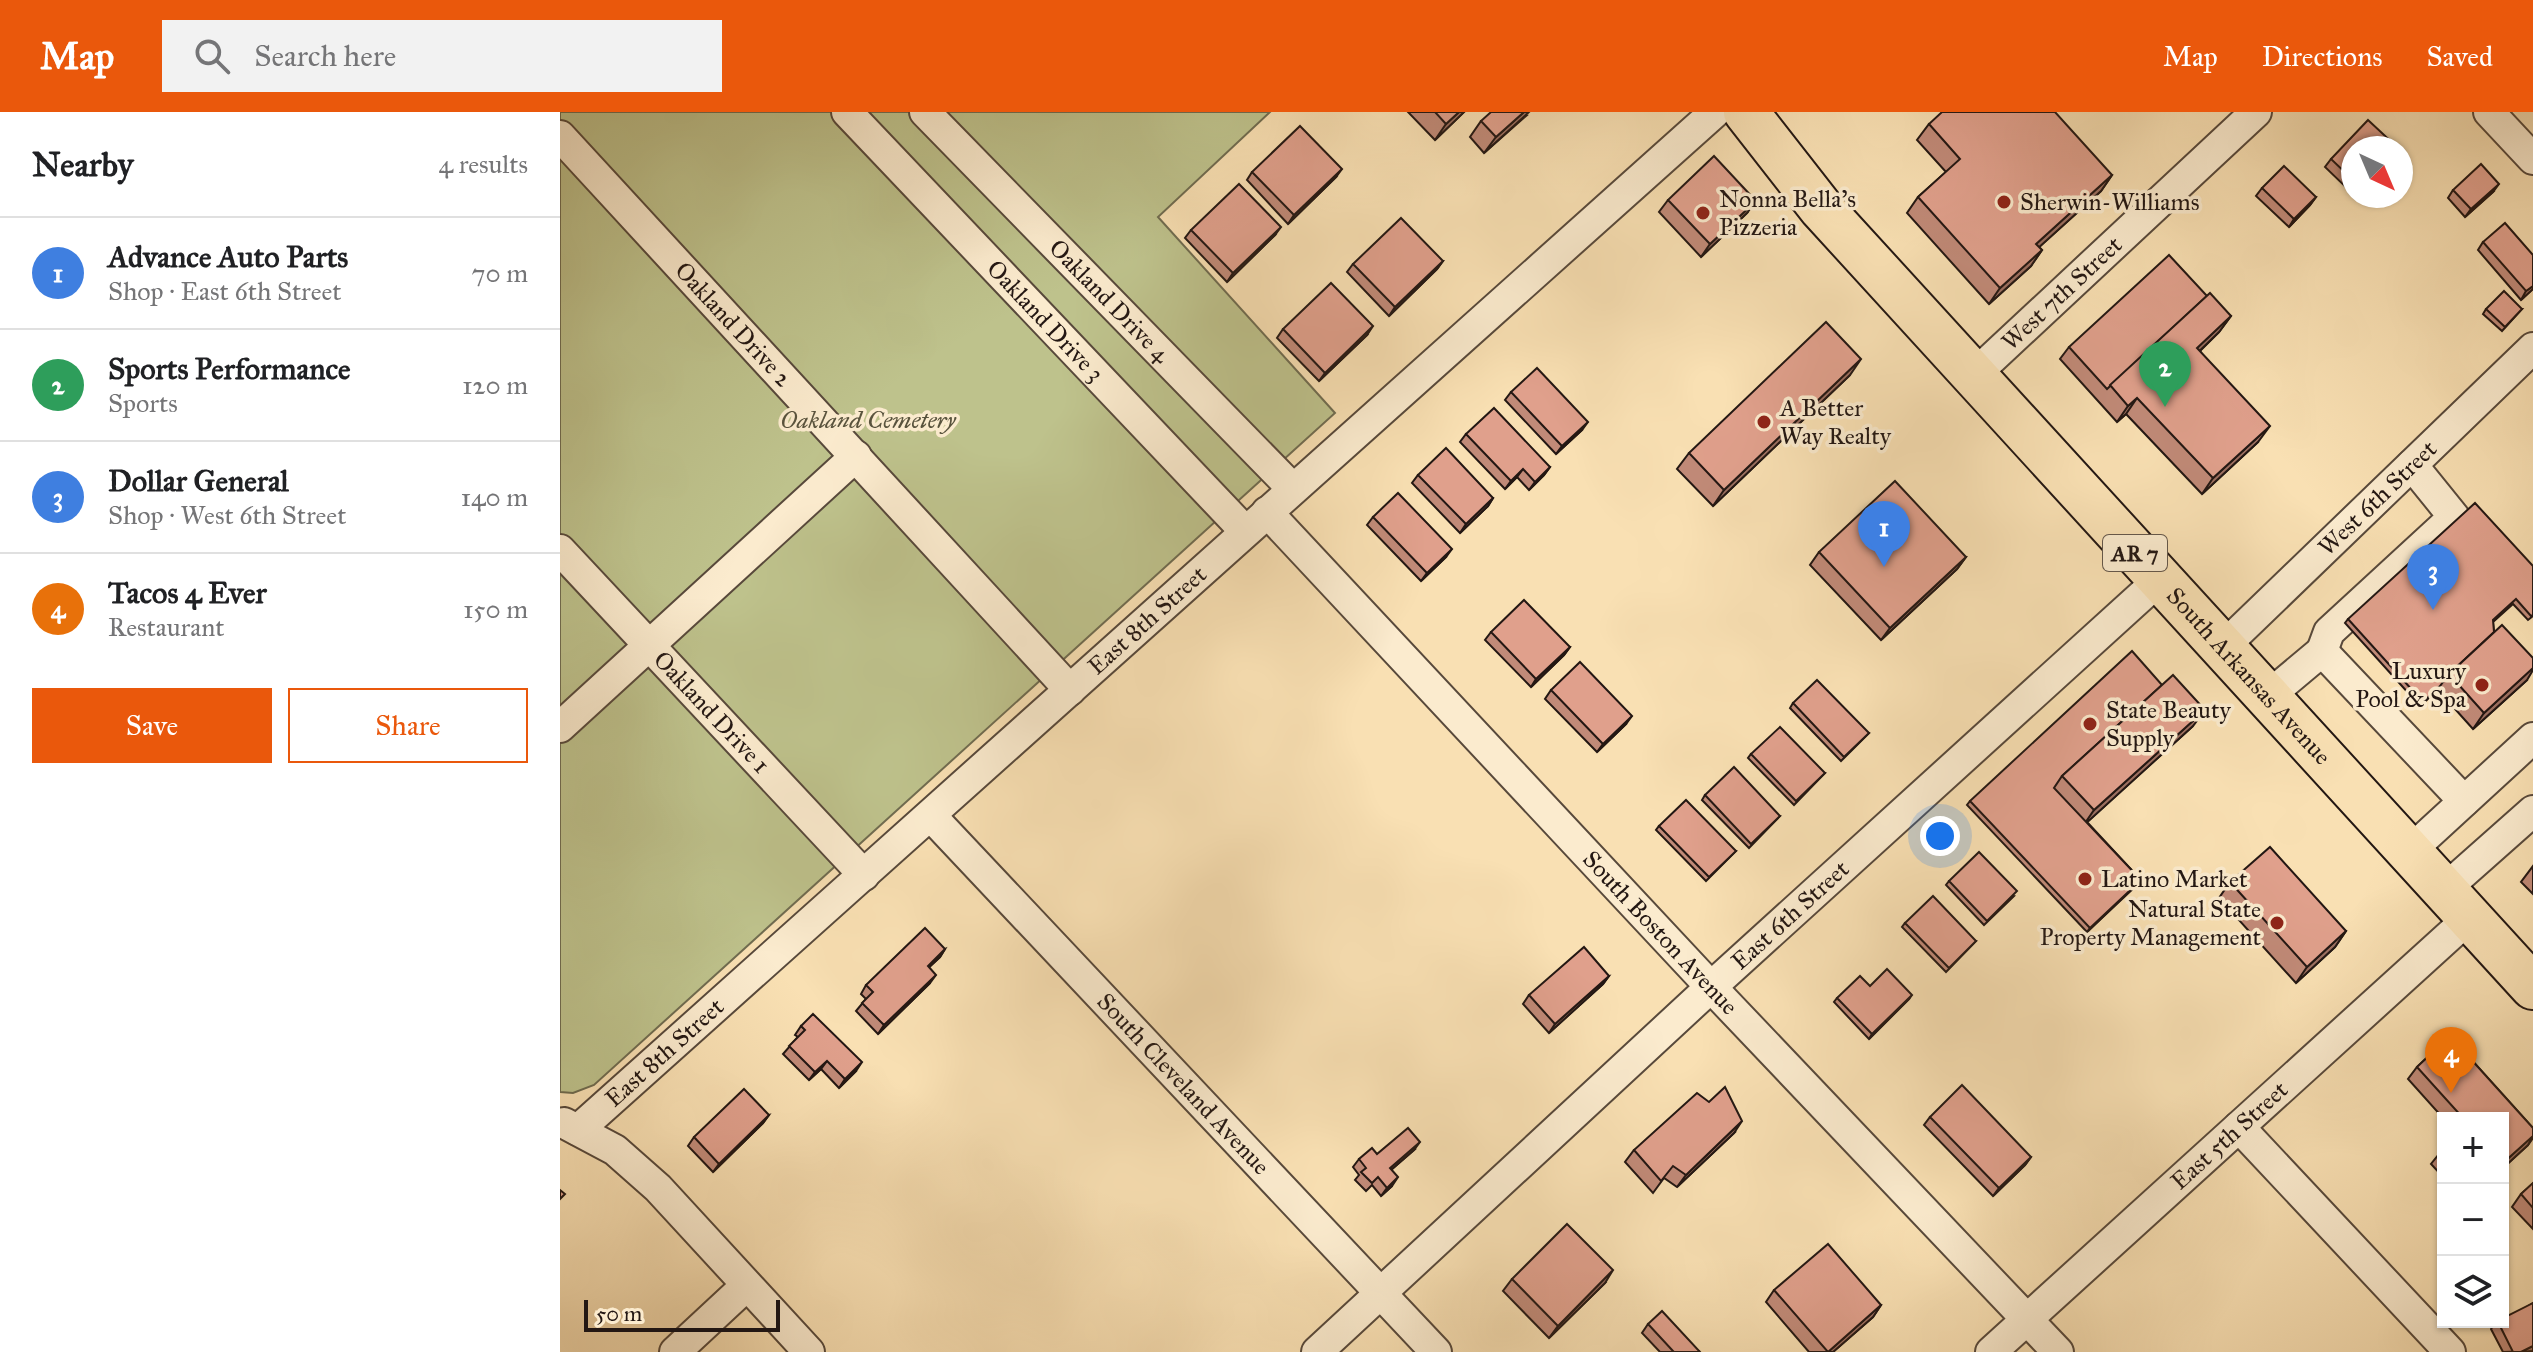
<!DOCTYPE html>
<meta charset="utf-8">
<style>
:root{--surface:#fff;--page:#f2f2f2;--text:#202124;--muted:#757577;--line:#e0e0e0;--accent:#ea580c}
body{margin:0;font-family:"IM FELL Great Primer",serif;background:var(--page);color:var(--text)}
.controls{position:absolute;right:24px;bottom:24px;display:grid;overflow:hidden;border-radius:0px;box-shadow:0 2px 6px #0004}
.controls button{width:72px;height:72px;display:grid;place-items:center;padding:0;border:0;border-bottom:2px solid var(--line);background:var(--surface);color:var(--text);font:40px sans-serif}
.compass{position:absolute;left:1781px;top:24px;width:72px;height:72px;border-radius:50%;background:var(--surface);box-shadow:0 2px 6px #0004;rotate:136deg}
.scale{position:absolute;left:24px;bottom:20px;width:196px;box-sizing:border-box;padding-left:8px;border:4px solid #231713;border-top:0;font-size:22px;line-height:28px;white-space:nowrap;color:#231713;-webkit-text-stroke:6px #fbebce;paint-order:stroke}
.you{position:absolute;left:1380px;top:724px;width:28px;height:28px;margin:-20px;border:6px solid #fff;border-radius:50%;background:#1a73e8;box-shadow:0 0 0 12px #1a73e833}
.badge{display:grid;place-items:center;width:52px;height:52px;border-radius:50%;background:var(--accent);color:#fff;font-size:26px;font-weight:700}
.pin{position:absolute;translate:-50% -66px;filter:drop-shadow(0 2px 4px #0008)}
.pin::after{content:'';position:absolute;top:42px;width:28px;height:24px;background:inherit;clip-path:polygon(0 0,100% 0,50% 100%)}
.list{margin:0;padding:0;list-style:none}
h2{display:flex;justify-content:space-between;align-items:center;height:104px;margin:0;padding:0 32px;font-size:34px}
h2 small{font-size:26px;font-weight:400;color:var(--muted)}
.list li{display:grid;grid-template-columns:52px 1fr auto;gap:24px;align-items:center;box-sizing:border-box;height:112px;padding:0 32px;border-top:2px solid var(--line)}
.list b{display:block;font-size:30px;white-space:nowrap}
.list p{margin:0;font-size:26px;white-space:nowrap;color:var(--muted)}
.list em{font-size:26px;font-style:normal;color:var(--muted)}
.actions{display:flex;gap:16px;padding:24px 32px}
.actions a{flex:1;padding:18px 0;border:2px solid var(--accent);border-radius:0px;text-align:center;font-size:28px;color:var(--accent)}
.actions .main{background:var(--accent);color:#fff}
.icon{flex:none;width:44px;height:44px;fill:none;stroke:currentColor;stroke-width:2;stroke-linecap:round;stroke-linejoin:round}
.map{position:relative;flex:none;width:1973px;height:1240px;overflow:hidden}
header{display:flex;align-items:center;gap:48px;box-sizing:border-box;height:112px;padding:0 40px;background:var(--accent);color:#fff}
header strong{font-size:38px}
nav{display:flex;gap:44px;margin-inline-start:auto;font-size:28px}
.search{width:560px;height:72px;background:var(--page);display:flex;align-items:center;gap:20px;box-sizing:border-box;padding:0 28px;border-radius:0px;color:var(--muted);font-size:30px}
main{display:flex}
aside{flex:1;background:var(--surface)}
.map>svg:first-child{display:block}
</style>
<header>
<strong>Map</strong>
<div class="search"><svg class="icon" aria-label="search" viewBox="0 0 24 24"><circle cx="10" cy="10" r="6"/><path d="M15 15l6 6"/></svg>Search here</div>
<nav><a>Map</a><a>Directions</a><a>Saved</a></nav>
</header>
<main>
<aside>
<h2>Nearby<small>4 results</small></h2>
<ul class="list">
<li><span class="badge" style="background:#3f7fe0">1</span><div><b>Advance Auto Parts</b><p>Shop · East 6th Street</p></div><em>70 m</em></li>
<li><span class="badge" style="background:#2e9e5b">2</span><div><b>Sports Performance</b><p>Sports</p></div><em>120 m</em></li>
<li><span class="badge" style="background:#3f7fe0">3</span><div><b>Dollar General</b><p>Shop · West 6th Street</p></div><em>140 m</em></li>
<li><span class="badge" style="background:#e8710a">4</span><div><b>Tacos 4 Ever</b><p>Restaurant</p></div><em>150 m</em></li>
</ul>
<div class="actions"><a class="main">Save</a><a>Share</a></div>
</aside>
<div class="map">
<svg width="1973" height="1240" viewBox="0 0 1973 1240">
<rect width="100%" height="100%" fill="#f9e0b3"/>
<filter id="stains"><feTurbulence type="fractalNoise" baseFrequency=".0025" numOctaves="4"/><feColorMatrix values="0 0 0 0 .2 0 0 0 0 .09 0 0 0 0 .02 0 0 0 .5 -.17"/></filter>
<radialGradient id="worn" r=".72"><stop offset=".6" stop-color="#630" stop-opacity="0"/><stop offset="1" stop-color="#630" stop-opacity=".3"/></radialGradient>
<!-- green -->
<polygon fill="#bec28c" stroke="#706c50" stroke-width="2" points="0,0 710,0 598,105 775,301 34,973 13,981 0,980"/>
<g fill="none" stroke-linecap="round" stroke-linejoin="round">
<defs>
<g id="minor">
<path id="s1" d="M287,0L685,419"/>
<path id="s2" d="M365,0L733,377"/>
<polyline points="1929,0 1973,47"/>
<path id="s3" d="M0,24L510,578"/>
<path id="s4" d="M1414,263L1696,0"/>
<path id="s5" d="M707,400L1151,875L1498,1240"/>
<path id="s6" d="M0,438L304,763"/>
<path id="s7" d="M1662,536L1973,236"/>
<polyline points="1762,539 1769,520 1894,405 1852,353"/>
<polyline points="1707,585 1762,539 1904,689"/>
<polyline points="0,615 296,344"/>
<path id="s8" d="M371,704L876,1240"/>
<polyline points="1850,739 1973,626"/>
<polyline points="1885,777 1973,699"/>
<polyline points="4,1011 55,1038 98,1076 249,1240"/>
<polyline points="1679,1015 1890,1240"/>
<path id="s9" d="M18,1018L1155,0"/>
<polyline points="115,1240 186,1174"/>
<path id="s10" d="M757,1240L1151,875L1599,468"/>
<path id="s11" d="M1431,1240L1909,806"/>
</g>
<g id="highway">
<path id="s12" d="M1186,0L1261,96L1973,875"/>
</g>
</defs>
<!-- minor casing -->
<use href="#minor" stroke="#58493b" stroke-width="34"/>
<!-- highway casing -->
<use href="#highway" stroke="#231713" stroke-width="48"/>
<!-- minor -->
<use href="#minor" stroke="#fbebce" stroke-width="30"/>
<!-- highway -->
<use href="#highway" stroke="#f9e0b3" stroke-width="44"/>
</g>
<!-- wall -->
<g fill="#c18a78" stroke="#231713" stroke-width="2">
<polygon points="848,0 904,0 875,28"/>
<polygon points="966,4 924,41 910,25 921,9"/>
<polygon points="1369,12 1552,63 1541,79 1479,135 1482,138 1471,154 1429,192 1347,101 1358,85 1386,60 1357,28"/>
<polygon points="1793,36 1793,82 1765,55 1771,47"/>
<polygon points="692,60 776,65 728,112 687,68"/>
<polygon points="1702,76 1756,85 1750,93 1729,115 1696,84"/>
<polygon points="1893,78 1933,80 1905,105 1888,86"/>
<polygon points="1108,88 1187,101 1141,145 1099,100"/>
<polygon points="631,118 715,123 667,170 625,126"/>
<polygon points="1923,130 1973,143 1973,177 1961,188 1918,138"/>
<polygon points="883,149 877,157 829,204 787,160 793,152"/>
<polygon points="1647,184 1671,204 1659,220 1640,239 1698,330 1642,382 1566,302 1557,310 1500,247 1509,235"/>
<polygon points="1926,197 1962,197 1942,219 1923,202"/>
<polygon points="723,217 807,223 759,269 717,226"/>
<polygon points="1290,263 1153,394 1117,357 1129,341"/>
<polygon points="951,280 1022,318 996,342 945,288"/>
<polygon points="906,322 990,355 984,363 969,378 957,365 945,377 900,330"/>
<polygon points="858,363 933,386 928,394 900,421 852,371"/>
<polygon points="813,405 886,445 861,469 807,413"/>
<polygon points="1259,440 1406,445 1397,457 1321,528 1250,453"/>
<polygon points="1973,454 1973,504 1968,508 1953,492 1933,510 1934,520 1967,568 1913,617 1878,578 1860,594 1785,511 1788,507"/>
<polygon points="931,520 1010,535 1004,543 971,575 925,528"/>
<polygon points="991,578 1066,612 1037,640 985,587"/>
<polygon points="1233,591 1309,621 1281,649 1230,596"/>
<polygon points="1633,614 1527,710 1581,768 1527,820 1407,693 1410,689"/>
<polygon points="1191,642 1265,661 1234,693 1188,646"/>
<polygon points="1145,683 1220,704 1189,736 1142,688"/>
<polygon points="1099,714 1176,739 1146,769 1096,718"/>
<polygon points="1973,754 1973,782 1961,770"/>
<polygon points="1389,769 1454,784 1424,813 1386,773"/>
<polygon points="1670,770 1786,819 1775,835 1736,871 1659,786"/>
<polygon points="1345,811 1416,829 1386,860 1342,815"/>
<polygon points="385,837 380,845 369,855 370,871 318,922 296,899 306,887 301,882 306,873"/>
<polygon points="1049,864 1043,872 989,921 963,892 969,883"/>
<polygon points="1310,874 1349,887 1309,927 1274,890 1277,886"/>
<polygon points="241,914 296,959 279,976 261,957 249,968 223,942 238,925 235,923"/>
<polygon points="1890,924 1973,1016 1973,1026 1968,1033 1943,1056 1943,1006 1883,1006 1848,967 1857,955"/>
<polygon points="209,1003 203,1011 153,1060 128,1034 134,1025"/>
<polygon points="1370,1005 1471,1045 1465,1053 1433,1084 1364,1013"/>
<polygon points="1174,1021 1117,1075 1104,1066 1093,1081 1065,1050 1074,1038"/>
<polygon points="1883,1037 1883,1065 1871,1052"/>
<polygon points="854,1038 831,1058 832,1074 821,1084 812,1073 806,1079 795,1068 799,1063 793,1055 799,1047 817,1042"/>
<polygon points="1973,1071 1973,1117 1952,1095 1961,1082"/>
<polygon points="952,1167 1045,1171 989,1226 943,1179"/>
<polygon points="1214,1178 1321,1193 1313,1205 1273,1240 1249,1240 1206,1190"/>
<polygon points="1973,1191 1973,1239 1943,1240 1931,1217 1936,1210 1943,1210"/>
<polygon points="1088,1212 1140,1240 1100,1240 1082,1221"/>
</g>
<!-- shaded-wall -->
<g fill="#9d7062" stroke="#231713" stroke-width="2">
<polygon points="899,0 904,0 875,28 886,12"/>
<polygon points="964,0 969,0 924,41 936,25"/>
<polygon points="782,57 776,65 728,112 734,103"/>
<polygon points="1552,63 1541,79 1465,148 1476,132"/>
<polygon points="1939,72 1933,80 1905,105 1911,97"/>
<polygon points="1756,85 1750,93 1729,115 1734,107"/>
<polygon points="1196,89 1187,101 1141,145 1150,132"/>
<polygon points="721,115 715,123 667,170 673,161"/>
<polygon points="1482,138 1471,154 1429,192 1440,176"/>
<polygon points="883,149 877,157 829,204 835,195"/>
<polygon points="1973,174 1973,177 1961,188 1966,179"/>
<polygon points="1671,204 1659,220 1626,252 1637,236"/>
<polygon points="813,214 807,223 759,269 765,261"/>
<polygon points="1301,247 1290,263 1153,394 1164,378"/>
<polygon points="1577,286 1566,302 1557,310 1568,294"/>
<polygon points="1028,310 1022,318 996,342 1002,334"/>
<polygon points="1710,314 1698,330 1642,382 1653,366"/>
<polygon points="990,355 984,363 969,378 975,370"/>
<polygon points="963,357 957,365 945,377 951,369"/>
<polygon points="933,386 928,394 900,421 906,412"/>
<polygon points="892,437 886,445 861,469 867,461"/>
<polygon points="1406,445 1397,457 1321,528 1330,516"/>
<polygon points="1010,535 1004,543 971,575 976,567"/>
<polygon points="1973,556 1973,558 1967,568 1913,617 1924,601"/>
<polygon points="1645,598 1633,614 1523,714 1534,698"/>
<polygon points="1072,604 1066,612 1037,640 1043,632"/>
<polygon points="1581,768 1578,772 1527,820 1530,816"/>
<polygon points="1786,819 1775,835 1736,871 1747,855"/>
<polygon points="385,837 380,845 362,862 368,854"/>
<polygon points="376,863 370,871 318,922 324,913"/>
<polygon points="1049,864 1043,872 989,921 995,912"/>
<polygon points="1352,883 1349,887 1309,927 1312,922"/>
<polygon points="267,949 261,957 249,968 255,960"/>
<polygon points="302,950 296,959 279,976 285,967"/>
<polygon points="209,1003 203,1011 153,1060 159,1052"/>
<polygon points="1182,1009 1174,1021 1117,1075 1126,1063"/>
<polygon points="1973,1024 1968,1033 1943,1056 1943,1051"/>
<polygon points="860,1030 854,1038 824,1064 830,1056"/>
<polygon points="1471,1045 1465,1053 1433,1084 1439,1076"/>
<polygon points="838,1065 832,1074 821,1084 827,1076"/>
<polygon points="1053,1158 1045,1171 989,1226 998,1214"/>
<polygon points="1321,1193 1313,1205 1273,1240 1268,1240"/>
<polygon points="1973,1234 1973,1239 1961,1240"/>
</g>
<!-- building -->
<g fill="#e0a08c" stroke="#231713" stroke-width="2">
<polygon points="875,0 899,0 886,12"/>
<polygon points="931,0 964,0 936,25 921,9"/>
<polygon points="1382,0 1495,0 1552,63 1476,132 1482,138 1440,176 1358,85 1400,47 1369,12"/>
<polygon points="1808,8 1838,36 1793,36 1793,68 1771,47"/>
<polygon points="740,14 782,57 734,103 692,60"/>
<polygon points="1154,44 1196,89 1150,132 1108,88"/>
<polygon points="1921,52 1939,72 1911,97 1893,78"/>
<polygon points="1724,54 1756,85 1734,107 1702,76"/>
<polygon points="679,72 721,115 673,161 631,118"/>
<polygon points="841,106 883,149 835,195 793,152"/>
<polygon points="1945,111 1973,143 1973,174 1966,179 1923,130"/>
<polygon points="1609,143 1647,184 1547,277 1509,235"/>
<polygon points="771,171 813,214 765,261 723,217"/>
<polygon points="1944,179 1962,197 1945,215 1926,197"/>
<polygon points="1650,181 1671,204 1637,236 1710,314 1653,366 1577,286 1568,294 1550,273"/>
<polygon points="1266,210 1301,247 1164,378 1129,341"/>
<polygon points="977,256 1028,310 1002,334 951,280"/>
<polygon points="934,296 990,355 975,370 963,357 951,369 906,322"/>
<polygon points="886,336 933,386 906,412 858,363"/>
<polygon points="1335,369 1406,445 1330,516 1259,440"/>
<polygon points="838,381 892,437 867,461 813,405"/>
<polygon points="1915,391 1973,454 1973,503 1971,504 1956,487 1933,508 1934,520 1889,562 1880,574 1863,590 1788,507"/>
<polygon points="964,488 1010,535 976,567 931,520"/>
<polygon points="1942,513 1973,546 1973,556 1924,601 1889,562"/>
<polygon points="1572,539 1602,573 1502,664 1494,676 1581,768 1530,816 1410,689"/>
<polygon points="1020,550 1072,604 1043,632 991,578"/>
<polygon points="1613,563 1645,598 1534,698 1502,664"/>
<polygon points="1257,568 1309,621 1284,645 1233,591"/>
<polygon points="1220,615 1265,661 1236,689 1191,642"/>
<polygon points="1174,655 1220,704 1191,732 1145,683"/>
<polygon points="1126,688 1176,739 1149,765 1099,714"/>
<polygon points="1710,735 1786,819 1747,855 1670,770"/>
<polygon points="1419,740 1457,779 1427,809 1389,769"/>
<polygon points="1373,784 1416,829 1389,856 1345,811"/>
<polygon points="365,816 385,837 368,854 376,863 324,913 302,891 313,880 306,873"/>
<polygon points="1024,835 1049,864 995,912 969,883"/>
<polygon points="1327,857 1352,883 1312,922 1277,886 1300,864 1310,874"/>
<polygon points="253,902 302,950 285,967 267,949 255,960 229,934 245,918 241,914"/>
<polygon points="1890,924 1973,1016 1973,1024 1943,1051 1943,1006 1903,1006 1857,955"/>
<polygon points="1402,973 1471,1045 1439,1076 1370,1005"/>
<polygon points="1165,975 1182,1009 1126,1063 1113,1054 1101,1069 1074,1038 1137,981 1149,990"/>
<polygon points="184,977 209,1003 159,1052 134,1025"/>
<polygon points="848,1016 860,1030 830,1056 838,1065 827,1076 818,1065 812,1071 801,1060 806,1056 799,1047 812,1036 817,1042"/>
<polygon points="1973,1071 1973,1096 1961,1082"/>
<polygon points="0,1078 5,1082 0,1087"/>
<polygon points="1007,1112 1053,1158 998,1214 952,1167"/>
<polygon points="1268,1132 1321,1193 1268,1240 1214,1178"/>
<polygon points="1973,1191 1973,1234 1961,1240 1953,1240 1938,1210 1943,1210 1943,1206"/>
<polygon points="1102,1199 1140,1240 1112,1240 1113,1239 1088,1212"/>
</g>
<!-- markers -->
<g fill="#8f2418" stroke="#fbebce" stroke-width="3">
<circle cx="1444" cy="90" r="8"/>
<circle cx="1143" cy="101" r="8"/>
<circle cx="1204" cy="310" r="8"/>
<circle cx="1922" cy="573" r="8"/>
<circle cx="1530" cy="612" r="8"/>
<circle cx="1525" cy="767" r="8"/>
<circle cx="1717" cy="811" r="8"/>
</g>
<g text-anchor="middle" stroke-width="7" stroke-linejoin="round" paint-order="stroke">
<!-- shield labels -->
<rect fill="#fbebce" stroke="#64574b" stroke-width="2" x="1543" y="423" width="64" height="36" rx="6"/>
<g font-size="22" font-weight="bold" fill="#231713">
<text x="1575" y="449">AR 7</text>
</g>
<!-- poi labels -->
<g font-size="24" fill="#231713" stroke="#fbebce" text-anchor="start">
<text x="1159" y="95">Nonna Bella’s<tspan x="1159" dy="28">Pizzeria</tspan></text>
<text x="1460" y="98">Sherwin-Williams</text>
<text x="1220" y="304">A Better<tspan x="1220" dy="28">Way Realty</tspan></text>
<text x="1906" y="567" text-anchor="end">Luxury<tspan x="1906" dy="28">Pool &amp; Spa</tspan></text>
<text x="1546" y="606">State Beauty<tspan x="1546" dy="28">Supply</tspan></text>
<text x="1541" y="775">Latino Market</text>
<text x="1701" y="805" text-anchor="end">Natural State<tspan x="1701" dy="28">Property Management</tspan></text>
</g>
<!-- street labels -->
<g font-size="24" fill="#231713" stroke="#fbebce">
<text dy="8" stroke="none"><textPath href="#s4" startOffset="120">West 7th Street</textPath></text>
<text dy="8" stroke="none"><textPath href="#s2" startOffset="264">Oakland Drive 4</textPath></text>
<text dy="8" stroke="none"><textPath href="#s1" startOffset="288">Oakland Drive 3</textPath></text>
<text dy="8" stroke="none"><textPath href="#s3" startOffset="256">Oakland Drive 2</textPath></text>
<text dy="8" stroke="none"><textPath href="#s7" startOffset="216">West 6th Street</textPath></text>
<text dy="8" stroke="none"><textPath href="#s9" startOffset="764">East 8th Street</textPath></text>
<text dy="8" stroke="none"><textPath href="#s12" startOffset="756">South Arkansas Avenue</textPath></text>
<text dy="8" stroke="none"><textPath href="#s6" startOffset="222">Oakland Drive 1</textPath></text>
<text dy="8" stroke="none"><textPath href="#s10" startOffset="644">East 6th Street</textPath></text>
<text dy="8" stroke="none"><textPath href="#s5" startOffset="576">South Boston Avenue</textPath></text>
<text dy="8" stroke="none"><textPath href="#s9" startOffset="116">East 8th Street</textPath></text>
<text dy="8" stroke="none"><textPath href="#s8" startOffset="368">South Cleveland Avenue</textPath></text>
<text dy="8" stroke="none"><textPath href="#s11" startOffset="322">East 5th Street</textPath></text>
</g>
<!-- park labels -->
<g font-size="24" font-style="italic" fill="#59533d" stroke="#fbebce">
<text x="308" y="316">Oakland Cemetery</text>
</g>
</g>
<rect width="100%" height="100%" filter="url(#stains)"/>
<rect width="100%" height="100%" fill="url(#worn)"/>
</svg>
<div class="controls">
<button>+</button>
<button>−</button>
<button><svg class="icon" aria-label="layers" viewBox="0 0 24 24"><path d="M12 4l9 5-9 5-9-5zM3 14l9 5 9-5"/></svg></button>
</div>
<svg class="compass" viewBox="-18 -18 36 36"><path d="M0-13l5 13h-10z" fill="#e53935"/><path d="M0 13l5-13h-10z" fill="#757577"/></svg>
<div class="scale">50 m</div>
<div class="you"></div>
<div class="pin badge" style="left:1324px;top:455px;background:#3f7fe0">1</div>
<div class="pin badge" style="left:1605px;top:295px;background:#2e9e5b">2</div>
<div class="pin badge" style="left:1873px;top:498px;background:#3f7fe0">3</div>
<div class="pin badge" style="left:1891px;top:981px;background:#e8710a">4</div>
</div>
</main>
